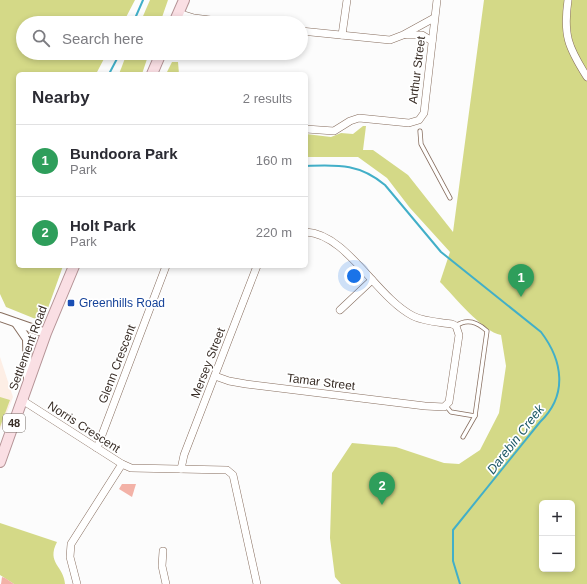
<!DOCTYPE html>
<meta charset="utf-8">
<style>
:root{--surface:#fff;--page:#f2f2f3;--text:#2b2b33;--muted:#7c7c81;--line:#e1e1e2;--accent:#b45309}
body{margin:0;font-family:Helvetica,sans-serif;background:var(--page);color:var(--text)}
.controls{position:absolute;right:12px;bottom:12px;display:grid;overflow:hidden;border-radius:6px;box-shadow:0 2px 6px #0003}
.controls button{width:36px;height:36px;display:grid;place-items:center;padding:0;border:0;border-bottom:1px solid var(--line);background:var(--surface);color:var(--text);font:20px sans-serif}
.you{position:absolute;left:354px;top:276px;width:14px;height:14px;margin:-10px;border:3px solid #fff;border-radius:50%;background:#1a73e8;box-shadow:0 0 0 6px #1a73e833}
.badge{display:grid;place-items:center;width:26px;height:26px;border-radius:50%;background:var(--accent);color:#fff;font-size:13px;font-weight:700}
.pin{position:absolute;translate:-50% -33px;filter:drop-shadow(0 1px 2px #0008)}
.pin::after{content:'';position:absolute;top:21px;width:14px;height:12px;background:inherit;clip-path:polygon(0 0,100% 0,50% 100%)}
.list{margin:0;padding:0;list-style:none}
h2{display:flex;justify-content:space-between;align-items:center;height:52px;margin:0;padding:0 16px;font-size:17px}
h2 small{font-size:13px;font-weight:400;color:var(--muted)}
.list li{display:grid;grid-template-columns:26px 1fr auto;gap:12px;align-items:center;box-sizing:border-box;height:72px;padding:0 16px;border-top:1px solid var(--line)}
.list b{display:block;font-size:15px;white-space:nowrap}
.list p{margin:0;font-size:13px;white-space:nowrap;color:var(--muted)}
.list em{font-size:13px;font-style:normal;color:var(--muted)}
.icon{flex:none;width:22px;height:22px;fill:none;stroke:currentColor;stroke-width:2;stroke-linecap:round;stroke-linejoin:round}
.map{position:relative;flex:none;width:587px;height:584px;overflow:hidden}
.search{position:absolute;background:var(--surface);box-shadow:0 2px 6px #0003;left:16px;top:16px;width:292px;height:44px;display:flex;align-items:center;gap:10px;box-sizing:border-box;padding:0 14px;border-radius:22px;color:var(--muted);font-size:15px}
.panel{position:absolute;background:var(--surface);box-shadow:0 2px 6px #0003;left:16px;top:72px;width:292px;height:196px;border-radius:6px}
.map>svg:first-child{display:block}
</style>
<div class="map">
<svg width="587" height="584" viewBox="0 0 587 584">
<rect width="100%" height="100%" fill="#fcfcfc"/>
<!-- built -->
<polygon fill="#fdeee5" points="0,357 13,397 0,430"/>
<!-- green -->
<g fill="#d4d987" fill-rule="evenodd">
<polygon points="0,0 135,0 123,23 23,23 23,53 107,53 96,74 18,74 18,266 63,266 43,322 6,307 0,294"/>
<polygon points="150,0 168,0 160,23 140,23"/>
<path d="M484,0H587V584H341L335,577L330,538L332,473L352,443L396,447L444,463L459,464L480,450L499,413L506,366L501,335C483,332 454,296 440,282L450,252L410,208L387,178L358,157H306V134L331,137L341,133L353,134L363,126H366L363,150H373L408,175L453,232ZM542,503H572V569H542Z"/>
<polygon points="127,53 149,53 142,74 119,74"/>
<polygon points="172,62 178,62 179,74 166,74"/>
<polygon points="0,397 10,400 0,427"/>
<path d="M0,523L57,542C46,563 64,566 65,584H14L0,575Z"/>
</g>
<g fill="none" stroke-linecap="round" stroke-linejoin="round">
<!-- stream -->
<g stroke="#42afc8" stroke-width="2">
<polyline points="133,23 143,0"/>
<polyline points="109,74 120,53"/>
<path d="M306,166C337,165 359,163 385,185L441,252L541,332C563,361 568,395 540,422L453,530V561L460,584"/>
</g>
</g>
<!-- building -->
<g fill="#f3b2a7">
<polygon points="122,484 136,484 132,497 119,489"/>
<polygon points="2,577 5,578 14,584 1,584"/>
</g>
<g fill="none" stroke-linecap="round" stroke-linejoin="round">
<defs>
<g id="service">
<polyline points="420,131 421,144 450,198"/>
<path d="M456,326C467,318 477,322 487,331L475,416L463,437"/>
<polyline points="446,406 451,412 475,416"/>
</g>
<g id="minor">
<path d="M568,0C563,35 568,47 587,77"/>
<polyline points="178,13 194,18 235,23"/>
<polyline points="301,31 390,40 403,35 434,18"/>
<polyline points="342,35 347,0"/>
<polyline points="407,35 422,35 432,41"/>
<polyline points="306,129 334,131 350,121 359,118 409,123 419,120 424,113 425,104 437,0"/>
<polyline points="340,310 372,280"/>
<path d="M215,376L229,381L246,384L425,406L444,407L449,402L459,335L456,326L452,324C440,322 425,322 413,316C376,297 347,234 306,232"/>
<polyline points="22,400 122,464 71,544 70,557 77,584"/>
<polyline points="97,448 166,266"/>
<polyline points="122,464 131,468 227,470 233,475 257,584"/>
<polyline points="181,469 184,455 257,266"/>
<polyline points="163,551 162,566 166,584"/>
</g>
<g id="tertiary">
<polyline points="0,317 46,333"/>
<polyline points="16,323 27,339 28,380"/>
</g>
<g id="primary">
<polyline points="174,23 184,0"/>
<polyline points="152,74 161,53"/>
<polyline points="0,462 46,333 74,266"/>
</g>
</defs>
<!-- service casing -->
<use href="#service" stroke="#876e5f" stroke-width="5"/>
<!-- minor casing -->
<use href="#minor" stroke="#876e5f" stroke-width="8"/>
<!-- tertiary casing -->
<use href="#tertiary" stroke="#876e5f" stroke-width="10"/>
<!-- primary casing -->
<use href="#primary" stroke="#b49396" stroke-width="12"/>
<!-- service -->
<use href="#service" stroke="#fff" stroke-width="3.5"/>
<!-- minor -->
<use href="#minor" stroke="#fff" stroke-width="7"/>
<!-- tertiary -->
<use href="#tertiary" stroke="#fff" stroke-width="8"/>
<!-- primary -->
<use href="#primary" stroke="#fadfe4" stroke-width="10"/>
</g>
<!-- markers -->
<rect fill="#1a4fb4" stroke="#fff" stroke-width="1.5" x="67" y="299" width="8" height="8" rx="2"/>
<g text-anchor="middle" stroke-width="3.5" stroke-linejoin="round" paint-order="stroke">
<!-- shield labels -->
<rect fill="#fff" stroke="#746c67" stroke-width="1" x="3" y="414" width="22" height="18" rx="3"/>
<g font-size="11" font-weight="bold" fill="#382d26">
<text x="14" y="427">48</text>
</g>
<!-- street labels -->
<g font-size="12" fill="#382d26" stroke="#fff">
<text transform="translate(417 70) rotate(-83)" y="4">Arthur Street</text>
<text transform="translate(28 348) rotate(-70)" y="4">Settlement Road</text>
<text transform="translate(208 363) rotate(-69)" y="4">Mersey Street</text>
<text transform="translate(117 364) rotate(-69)" y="4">Glenn Crescent</text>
<text transform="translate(321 382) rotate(7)" y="4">Tamar Street</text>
<text transform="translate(84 427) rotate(33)" y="4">Norris Crescent</text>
</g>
<!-- transit labels -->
<g font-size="12" fill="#164399" stroke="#fff" text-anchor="start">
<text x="79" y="307">Greenhills Road</text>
</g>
<!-- water labels -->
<g font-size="13" font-style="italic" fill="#1c5865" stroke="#fff">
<text transform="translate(515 439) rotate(-52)" y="5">Darebin Creek</text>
</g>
</g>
</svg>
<div class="controls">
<button>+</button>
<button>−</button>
</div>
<div class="you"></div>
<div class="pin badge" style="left:521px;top:297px;background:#2e9e5b">1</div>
<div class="pin badge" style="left:382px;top:505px;background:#2e9e5b">2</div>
<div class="search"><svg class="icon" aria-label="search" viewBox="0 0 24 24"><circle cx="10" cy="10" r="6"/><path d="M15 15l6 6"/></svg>Search here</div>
<section class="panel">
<h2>Nearby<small>2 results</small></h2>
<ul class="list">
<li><span class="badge" style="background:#2e9e5b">1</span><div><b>Bundoora Park</b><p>Park</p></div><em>160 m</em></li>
<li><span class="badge" style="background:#2e9e5b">2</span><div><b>Holt Park</b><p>Park</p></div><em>220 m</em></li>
</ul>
</section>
</div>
